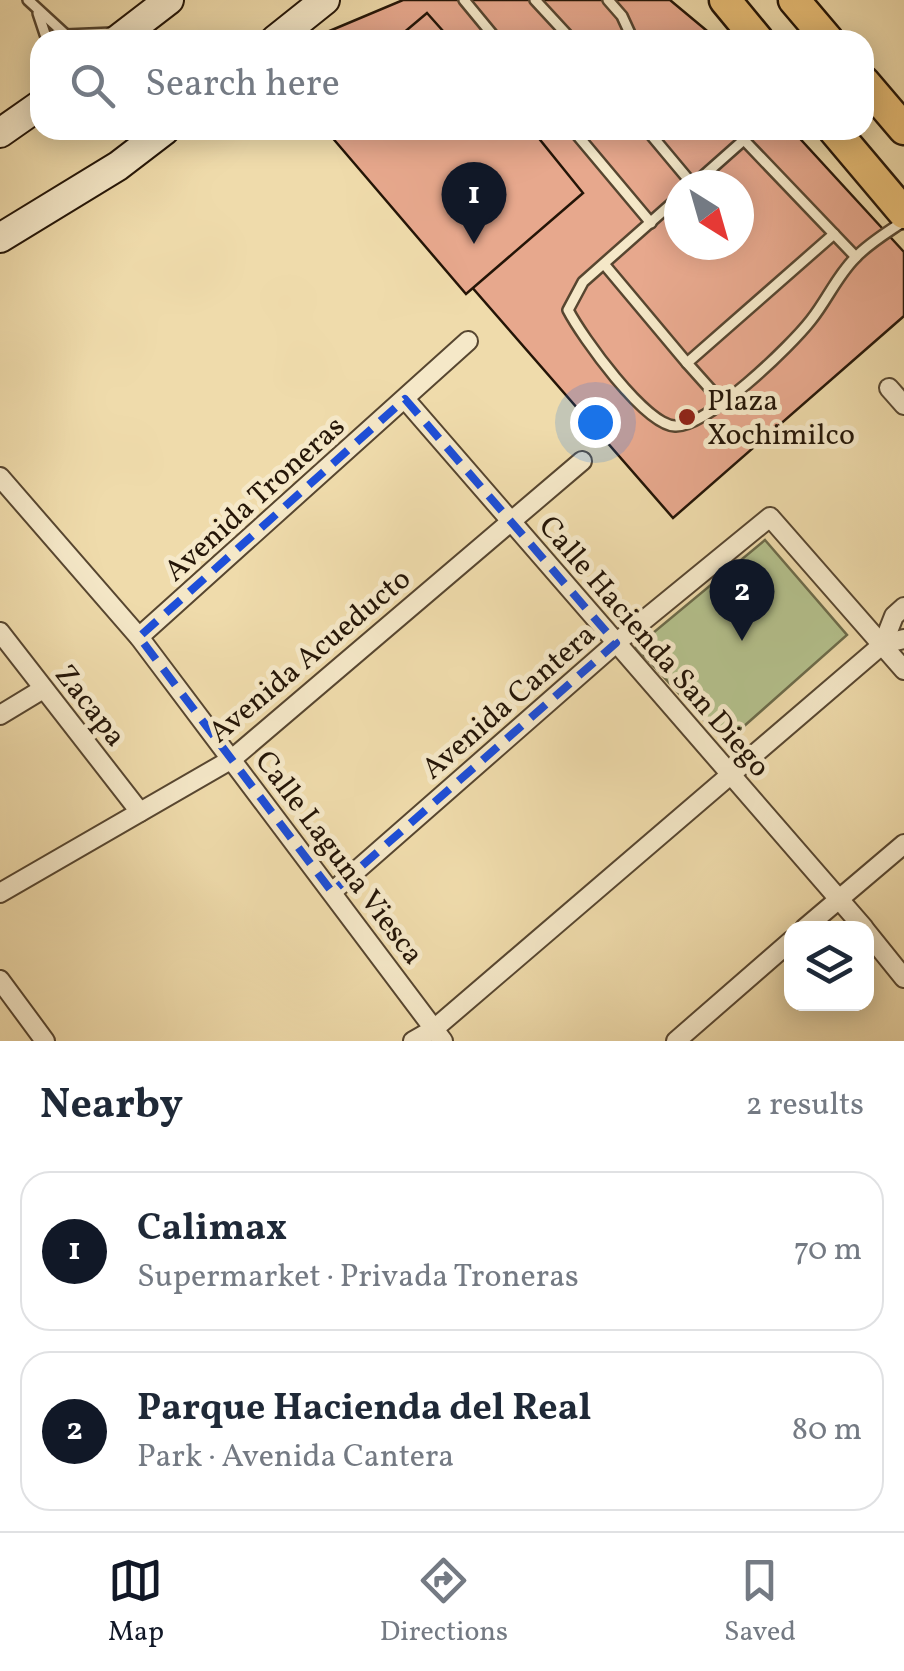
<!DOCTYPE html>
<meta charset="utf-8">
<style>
:root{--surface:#fff;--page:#f6f6f7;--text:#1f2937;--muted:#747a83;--line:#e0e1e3;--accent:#111827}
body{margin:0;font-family:Vollkorn,serif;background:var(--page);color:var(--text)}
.controls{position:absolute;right:30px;bottom:30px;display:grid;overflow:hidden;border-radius:20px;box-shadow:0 5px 25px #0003}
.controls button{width:90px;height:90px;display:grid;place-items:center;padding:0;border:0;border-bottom:2px solid var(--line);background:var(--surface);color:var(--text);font:50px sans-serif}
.compass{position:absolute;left:664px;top:170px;width:90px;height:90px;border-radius:50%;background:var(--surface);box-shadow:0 5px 25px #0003;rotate:143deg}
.you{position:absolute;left:595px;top:422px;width:35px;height:35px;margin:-25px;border:8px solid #fff;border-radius:50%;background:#1a73e8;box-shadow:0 0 0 15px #1a73e833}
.badge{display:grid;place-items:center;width:65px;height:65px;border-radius:50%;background:var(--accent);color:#fff;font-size:32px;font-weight:700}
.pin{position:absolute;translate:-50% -82px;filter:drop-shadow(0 2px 5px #0008)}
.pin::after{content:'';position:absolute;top:52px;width:35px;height:30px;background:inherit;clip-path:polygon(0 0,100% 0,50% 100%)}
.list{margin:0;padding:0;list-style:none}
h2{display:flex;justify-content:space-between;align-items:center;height:130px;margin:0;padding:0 40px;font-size:42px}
h2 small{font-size:32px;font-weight:400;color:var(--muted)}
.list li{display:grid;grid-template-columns:65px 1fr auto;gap:30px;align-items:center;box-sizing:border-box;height:160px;margin:0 20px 20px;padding:0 20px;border:2px solid var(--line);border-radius:30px}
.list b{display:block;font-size:38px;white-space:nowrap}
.list p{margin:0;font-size:32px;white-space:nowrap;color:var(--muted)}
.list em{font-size:32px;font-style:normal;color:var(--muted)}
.icon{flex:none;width:55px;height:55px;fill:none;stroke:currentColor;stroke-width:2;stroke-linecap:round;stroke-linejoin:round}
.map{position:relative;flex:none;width:904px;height:1041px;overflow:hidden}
.search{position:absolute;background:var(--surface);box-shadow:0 5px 25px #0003;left:30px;right:30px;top:30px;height:110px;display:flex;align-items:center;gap:25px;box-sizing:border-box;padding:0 35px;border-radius:30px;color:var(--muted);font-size:38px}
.sheet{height:490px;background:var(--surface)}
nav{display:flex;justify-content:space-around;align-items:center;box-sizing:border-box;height:140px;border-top:2px solid var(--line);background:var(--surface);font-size:28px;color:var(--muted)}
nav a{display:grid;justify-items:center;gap:5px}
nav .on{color:var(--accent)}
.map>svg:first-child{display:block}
</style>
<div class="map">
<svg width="904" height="1041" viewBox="0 0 904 1041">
<rect width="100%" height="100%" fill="#efdbab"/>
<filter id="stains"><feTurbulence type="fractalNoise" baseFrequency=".002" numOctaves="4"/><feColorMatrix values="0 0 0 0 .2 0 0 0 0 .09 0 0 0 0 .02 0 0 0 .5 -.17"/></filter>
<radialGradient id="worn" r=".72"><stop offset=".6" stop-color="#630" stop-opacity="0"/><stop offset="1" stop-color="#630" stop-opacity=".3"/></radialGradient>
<!-- green -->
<polygon fill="#b4c18d" stroke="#6c6b4a" stroke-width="2.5" points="765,540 847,635 725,743 636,647"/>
<!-- building -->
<g fill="#e7a88d" stroke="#241507" stroke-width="2.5" fill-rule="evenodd">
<polygon points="403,0 670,0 718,40 308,40"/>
<polygon points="427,13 451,40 395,40"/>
<path d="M335,130H792L904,252V316L673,518ZM679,185H739V245H679Z"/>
<polygon points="336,130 537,130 537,136 583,193 466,294 330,135"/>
</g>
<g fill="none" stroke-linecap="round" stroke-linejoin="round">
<defs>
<g id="lane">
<polyline points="28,0 66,35 113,33"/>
<polyline points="464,0 497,40"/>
<polyline points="535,0 572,40"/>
<polyline points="608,0 622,16 633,40"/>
<polyline points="38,13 47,40"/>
<polyline points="573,130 651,223"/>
<polyline points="647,130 693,185 755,130"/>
<polyline points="744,140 856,257"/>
<path d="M679,197L583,282L568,310C582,337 645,425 675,426C706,428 791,346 811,320C827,300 837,276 855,258C869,243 888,232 904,221"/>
<polyline points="604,264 687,363 834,234"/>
<polyline points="687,363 721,401"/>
</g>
<g id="street">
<polyline points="889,388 904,405"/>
<polyline points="405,399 864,928"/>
<polyline points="0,477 139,637 443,1041"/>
<polyline points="0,632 140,812"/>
<polyline points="139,637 468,341"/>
<polyline points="883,644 894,616 904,607"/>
<polyline points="0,715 43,689"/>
<polyline points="332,892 616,643 770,517 904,670"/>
<polyline points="0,893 232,759 582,461"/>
<polyline points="805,928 904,844"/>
<polyline points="866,931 904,978"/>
<polyline points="0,980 45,1041"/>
<polyline points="413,1041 434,1029 883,644 904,639"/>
<polyline points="676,1041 792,940"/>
</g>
<g id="secondary">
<polyline points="117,40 169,0"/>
<polyline points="275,40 325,0"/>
<polyline points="0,133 40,105"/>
<polyline points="0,238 118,166 165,130"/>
</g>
<g id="primary">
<polyline points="725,0 758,40"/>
<polyline points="794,0 828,40"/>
<polyline points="864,82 904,129"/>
<polyline points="834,130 904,213"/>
</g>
</defs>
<!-- lane casing -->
<use href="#lane" stroke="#574630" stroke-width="14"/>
<!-- street casing -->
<use href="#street" stroke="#574630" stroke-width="22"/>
<!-- secondary casing -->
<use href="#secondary" stroke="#241507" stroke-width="32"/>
<!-- primary casing -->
<use href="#primary" stroke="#241507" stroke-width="35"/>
<!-- lane -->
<use href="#lane" stroke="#f5e8c8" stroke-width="9"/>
<!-- street -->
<use href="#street" stroke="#f5e8c8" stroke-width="18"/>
<!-- secondary -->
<use href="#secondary" stroke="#f5e8c8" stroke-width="28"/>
<!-- primary -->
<use href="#primary" stroke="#e8be76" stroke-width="30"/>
</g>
<!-- marked area -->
<path fill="none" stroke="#1d4ed8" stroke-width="8" stroke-dasharray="20 12" stroke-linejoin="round" d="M405,399L616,643L332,892L139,637Z"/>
<!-- markers -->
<circle fill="#8f2418" stroke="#f5e8c8" stroke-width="4" cx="687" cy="417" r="10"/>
<g text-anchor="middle" stroke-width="10" stroke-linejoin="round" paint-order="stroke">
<!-- poi labels -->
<g font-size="30" fill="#241507" stroke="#f5e8c8" text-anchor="start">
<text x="707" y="410">Plaza<tspan x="707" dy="34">Xochimilco</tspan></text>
</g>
<!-- street labels -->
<g font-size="30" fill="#241507" stroke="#f5e8c8">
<text transform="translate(254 498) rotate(-42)" y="10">Avenida Troneras</text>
<text transform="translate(655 646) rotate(49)" y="10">Calle Hacienda San Diego</text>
<text transform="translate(309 655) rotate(-40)" y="10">Avenida Acueducto</text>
<text transform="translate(508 701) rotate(-41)" y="10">Avenida Cantera</text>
<text transform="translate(91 705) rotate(52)" y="10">Zacapa</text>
<text transform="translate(340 857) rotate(53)" y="10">Calle Laguna Viesca</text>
</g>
</g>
<rect width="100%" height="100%" filter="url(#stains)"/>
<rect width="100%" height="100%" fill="url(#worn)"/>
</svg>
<div class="controls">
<button><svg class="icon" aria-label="layers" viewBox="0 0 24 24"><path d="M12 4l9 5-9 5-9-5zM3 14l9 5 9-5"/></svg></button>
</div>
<svg class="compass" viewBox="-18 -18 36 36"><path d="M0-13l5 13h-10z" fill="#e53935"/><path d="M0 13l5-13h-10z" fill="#747a83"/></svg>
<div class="you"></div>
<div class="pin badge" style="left:474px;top:244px">1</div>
<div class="pin badge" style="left:742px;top:641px">2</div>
<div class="search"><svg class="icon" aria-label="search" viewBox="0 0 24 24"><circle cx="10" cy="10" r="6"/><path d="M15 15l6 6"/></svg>Search here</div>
</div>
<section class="sheet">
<h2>Nearby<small>2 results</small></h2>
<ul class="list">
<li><span class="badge">1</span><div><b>Calimax</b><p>Supermarket · Privada Troneras</p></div><em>70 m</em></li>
<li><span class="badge">2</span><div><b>Parque Hacienda del Real</b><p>Park · Avenida Cantera</p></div><em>80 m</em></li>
</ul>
</section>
<nav>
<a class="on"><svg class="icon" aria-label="map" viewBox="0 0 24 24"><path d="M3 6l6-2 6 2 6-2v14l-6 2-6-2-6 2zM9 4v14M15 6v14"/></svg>Map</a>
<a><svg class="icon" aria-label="directions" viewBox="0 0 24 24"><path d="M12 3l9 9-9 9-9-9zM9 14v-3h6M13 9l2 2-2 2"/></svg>Directions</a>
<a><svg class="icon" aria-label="saved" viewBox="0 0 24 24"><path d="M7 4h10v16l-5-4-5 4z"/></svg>Saved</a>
</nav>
